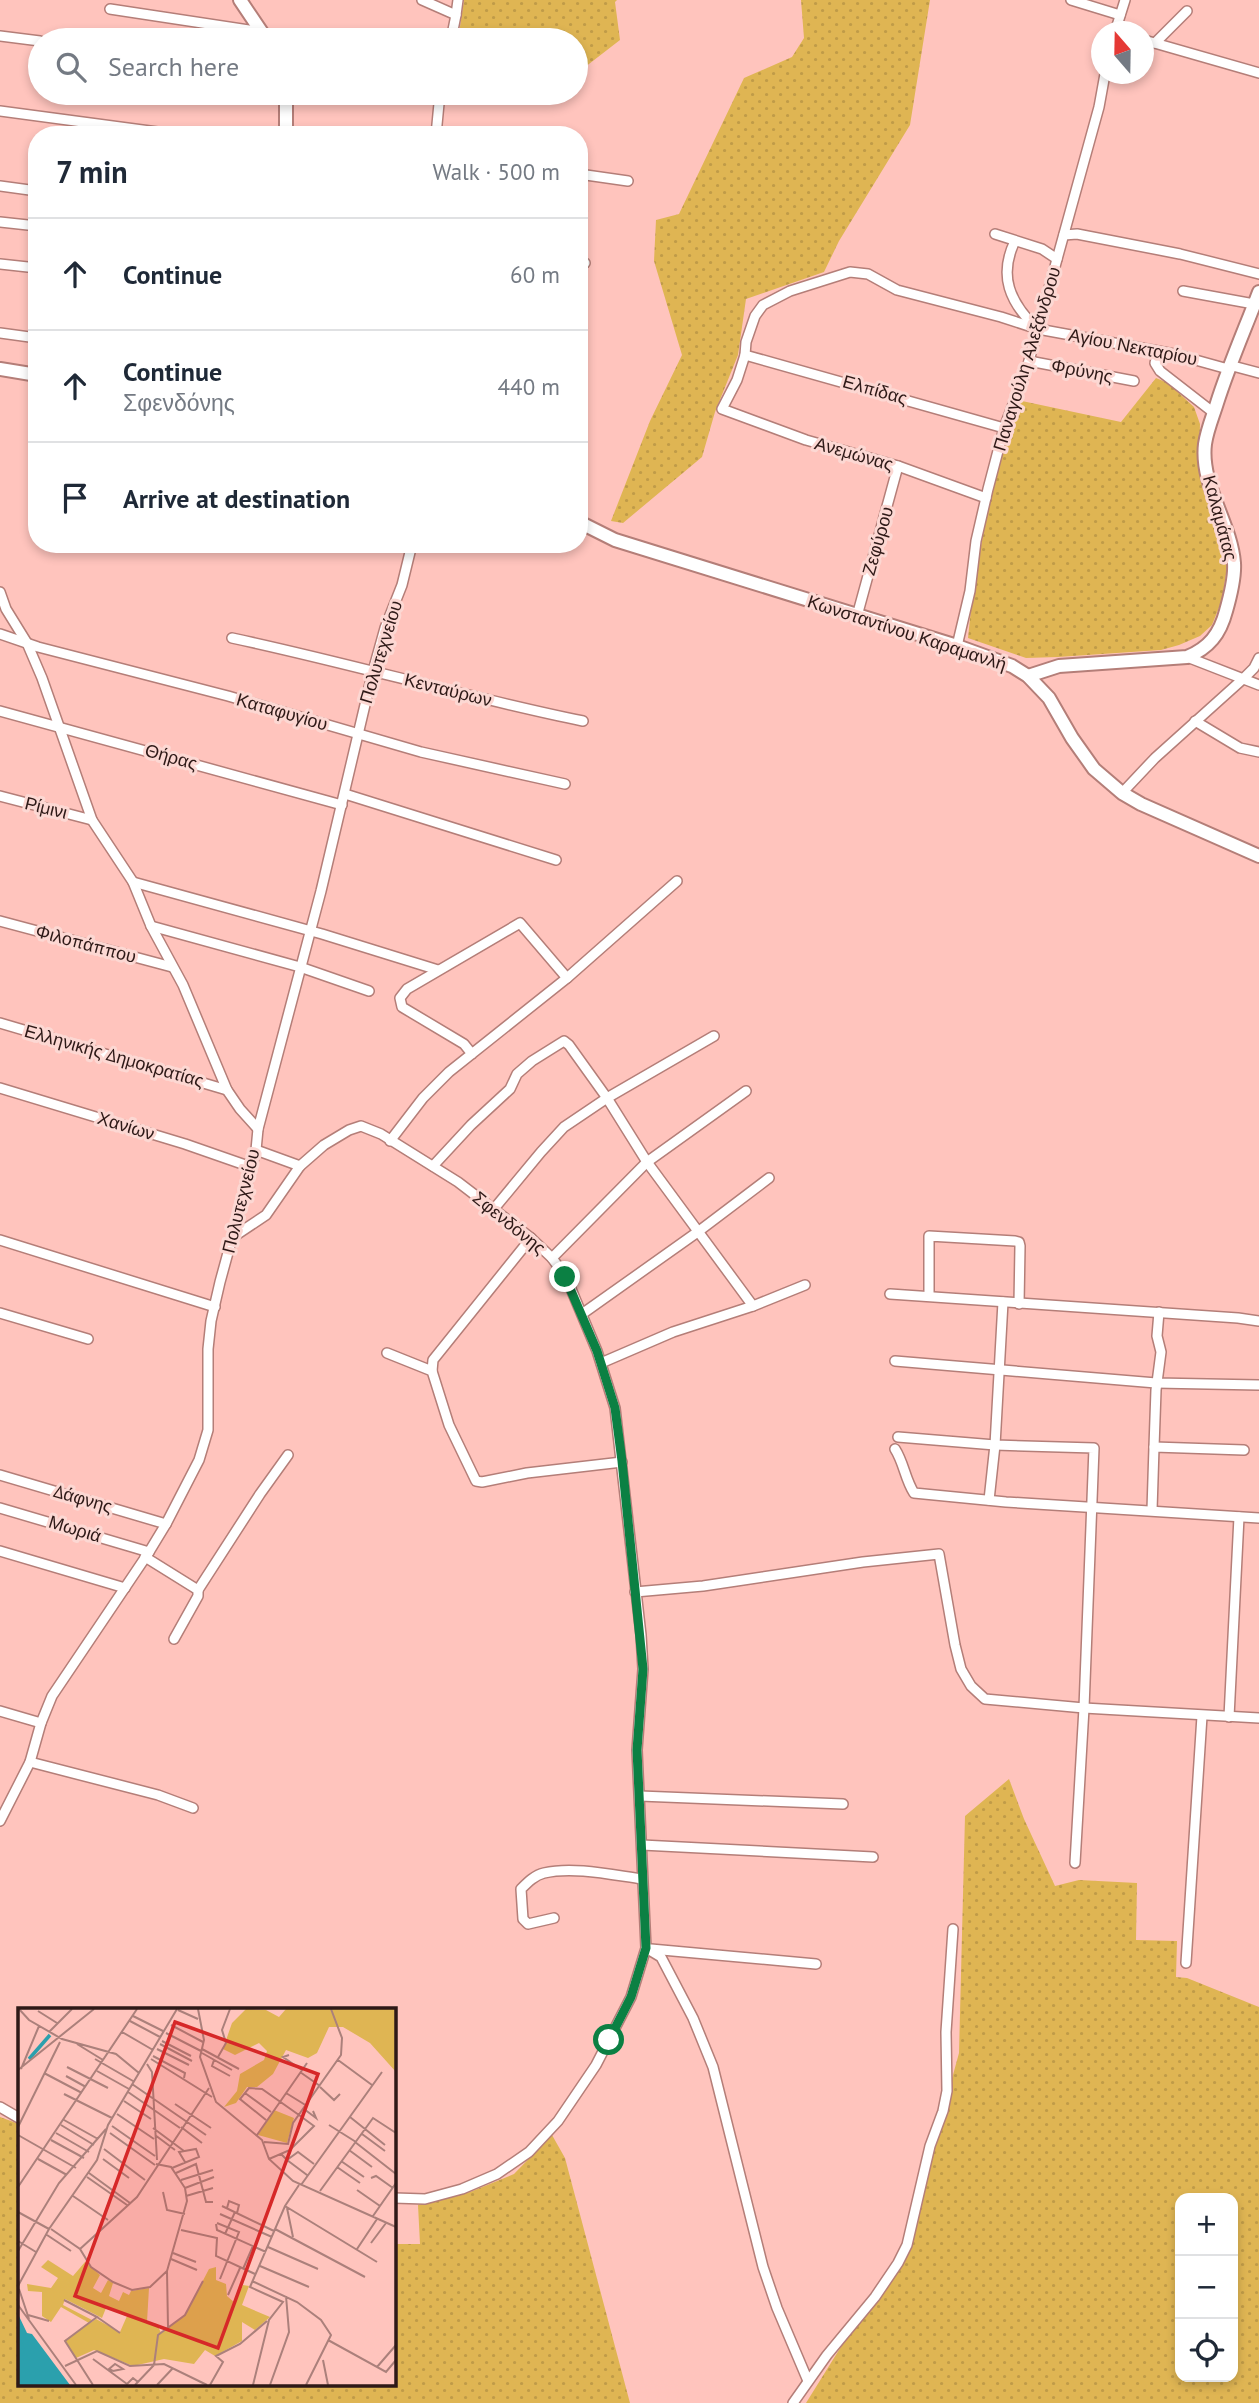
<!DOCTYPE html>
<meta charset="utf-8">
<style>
:root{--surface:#fff;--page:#f2f2f3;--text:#1f2937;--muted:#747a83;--line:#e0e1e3}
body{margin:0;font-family:"PT Sans",sans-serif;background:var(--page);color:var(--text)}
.controls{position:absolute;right:21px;bottom:21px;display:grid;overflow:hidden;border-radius:14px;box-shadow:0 4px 10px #0003}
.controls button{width:63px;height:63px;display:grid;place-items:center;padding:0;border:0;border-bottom:2px solid var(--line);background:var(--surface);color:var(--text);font:35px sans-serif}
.compass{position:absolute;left:1091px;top:21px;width:63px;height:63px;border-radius:50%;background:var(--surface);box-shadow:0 4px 10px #0003;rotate:340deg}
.stop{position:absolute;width:21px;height:21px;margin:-16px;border:5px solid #0b8043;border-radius:50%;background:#fff}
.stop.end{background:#0b8043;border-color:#fff;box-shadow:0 2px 7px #0008}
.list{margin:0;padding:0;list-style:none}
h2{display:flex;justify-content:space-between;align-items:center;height:91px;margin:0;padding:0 28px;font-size:30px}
h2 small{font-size:23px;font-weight:400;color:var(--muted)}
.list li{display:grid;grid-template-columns:46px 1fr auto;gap:21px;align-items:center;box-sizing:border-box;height:112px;padding:0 28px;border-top:2px solid var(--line)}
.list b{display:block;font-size:26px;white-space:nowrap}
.list p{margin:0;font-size:23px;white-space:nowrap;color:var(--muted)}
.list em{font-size:23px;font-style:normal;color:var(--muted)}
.icon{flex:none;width:38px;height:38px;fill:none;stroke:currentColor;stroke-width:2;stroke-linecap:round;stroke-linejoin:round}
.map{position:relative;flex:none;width:1259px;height:2403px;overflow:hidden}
.search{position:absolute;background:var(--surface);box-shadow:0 4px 10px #0003;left:28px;top:28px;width:560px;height:77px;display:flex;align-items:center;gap:18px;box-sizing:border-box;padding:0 24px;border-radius:38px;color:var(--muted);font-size:26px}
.panel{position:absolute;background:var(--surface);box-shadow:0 4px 10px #0003;left:28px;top:126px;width:560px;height:427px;border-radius:28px}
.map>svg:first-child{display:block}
</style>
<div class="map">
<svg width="1259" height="2403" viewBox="0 0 1259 2403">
<defs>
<pattern id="green-dots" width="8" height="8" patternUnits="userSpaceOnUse" patternTransform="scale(1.75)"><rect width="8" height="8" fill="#dfb553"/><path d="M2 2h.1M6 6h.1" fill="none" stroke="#c09b48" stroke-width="1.8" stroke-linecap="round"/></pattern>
</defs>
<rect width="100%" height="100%" fill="#ffc4bd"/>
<!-- green -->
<g fill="url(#green-dots)" fill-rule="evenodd">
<polygon points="464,0 617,0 615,2 620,40 576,74 576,40 458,40"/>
<polygon points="801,0 930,0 910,125 839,241 824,272 746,299 738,355 715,412 702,457 623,523 611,521 650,421 682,355 654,261 656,220 679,214 744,78 792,57 804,38"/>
<polygon points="1156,378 1168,383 1194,407 1200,424 1199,463 1228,561 1222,600 1212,625 1200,636 1179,645 1161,650 1058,657 1026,658 968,638 973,590 990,497 1016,406 1022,401 1121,422"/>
<path d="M1009,1779L1024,1819L1055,1886L1079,1880L1137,1883L1136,1940L1177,1941L1176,1977L1187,1978L1259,2007V2403H806L908,2239L959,2053L965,1816ZM1180,2198H1233V2377H1180Z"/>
<polygon points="0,2117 19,2124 19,2384 394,2384 394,2244 420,2244 418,2205 470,2192 514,2174 552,2135 565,2158 630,2403 0,2403"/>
</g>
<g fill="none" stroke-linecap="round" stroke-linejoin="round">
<defs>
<g id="street">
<polyline points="422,0 456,15 451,40"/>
<polyline points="1071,0 1120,15"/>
<polyline points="110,9 262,32"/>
<polyline points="456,15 458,0"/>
<polyline points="1115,32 1125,0"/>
<polyline points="0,36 40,41"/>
<polyline points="1144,40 1259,73"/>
<polyline points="1155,43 1187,11"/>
<polyline points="0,111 180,135"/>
<polyline points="286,131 316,135"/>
<polyline points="436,135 440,93"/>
<polyline points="579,174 628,181"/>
<polyline points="0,186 37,191"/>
<polyline points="579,210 582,211"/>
<polyline points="0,222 37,226"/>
<polyline points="995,234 1042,249 1057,259"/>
<polyline points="1064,235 1077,234 1180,254 1259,274"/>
<path d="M1015,241C998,276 1010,302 1036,328"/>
<polyline points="579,263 585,263"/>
<polyline points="0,264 37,268"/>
<polyline points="1183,291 1254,304"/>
<polyline points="0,333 37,338"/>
<polyline points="1162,353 1157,356 1155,363 1160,371 1214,413"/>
<polyline points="745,355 1004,428"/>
<polyline points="1029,361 1134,381"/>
<polyline points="1229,365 1259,373"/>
<polyline points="986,498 898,466 806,440 722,409 737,380 745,355 746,342 755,316 763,305 790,291 850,272 868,274 897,290 1001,317 1038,329 1174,354 1228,369"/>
<polyline points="0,592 6,609 27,643 42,678 92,820 133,882 151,926 183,985 227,1090 240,1109 258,1129"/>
<polyline points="857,616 898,466"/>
<polyline points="0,634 38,647 228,696 421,752 565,784"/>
<path d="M232,638C350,663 465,697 583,721"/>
<polyline points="957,646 970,591 976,541 988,489 1004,428 1027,368 1099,107 1105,74"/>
<polyline points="1187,657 1259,685"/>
<polyline points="0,711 342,805"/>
<polyline points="1195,721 1240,748 1259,752"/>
<polyline points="1122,793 1155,758 1244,678 1254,668 1259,658"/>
<polyline points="345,794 556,860"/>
<polyline points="0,796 92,820"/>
<polyline points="133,882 322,934 438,970"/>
<polyline points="0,921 172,967"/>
<polyline points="151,926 300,967 369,991"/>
<polyline points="567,978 677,881"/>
<polyline points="0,1023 227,1090"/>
<polyline points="0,1088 185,1144 251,1167"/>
<polyline points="390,1141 423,1098 449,1072 567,978 520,923 407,989 400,998 402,1007 464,1044 472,1054"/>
<polyline points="256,1150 300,1166 324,1145 349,1130 361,1126 381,1134 458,1182 531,1238 552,1258 566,1277 597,1351 615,1408 641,1635 643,1669 637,1750 646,1948 631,1997 596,2065 558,2121 529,2152 497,2174 462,2189 425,2199 394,2198"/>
<polyline points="433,1166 471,1125 510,1089 517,1074 532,1061 564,1041 569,1045 607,1098 647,1162 753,1306 805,1285"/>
<polyline points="493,1210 541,1152 564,1127 607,1098 714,1036"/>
<polyline points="233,1237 266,1215 300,1166"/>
<polyline points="0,1240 215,1307"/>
<polyline points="552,1258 647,1162 746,1091"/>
<polyline points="890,1294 1238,1318 1259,1321"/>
<polyline points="929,1296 929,1236 1015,1241 1019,1242 1020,1246 1019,1304"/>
<polyline points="0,1313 88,1339"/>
<polyline points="582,1314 699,1231 769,1178"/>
<polyline points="387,1353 432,1371 449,1425 476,1481 482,1482 527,1473 622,1462"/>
<polyline points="895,1361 1156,1383 1259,1385"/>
<polyline points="601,1363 673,1332 753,1306"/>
<polyline points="432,1371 433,1360 531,1238"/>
<polyline points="898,1437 995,1445 1094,1448 1084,1708 1075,1863"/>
<polyline points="1154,1447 1156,1390 1161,1352 1157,1336 1159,1312"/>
<path d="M895,1449C904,1463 905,1479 914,1493L1006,1502L1259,1518"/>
<polyline points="0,1475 166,1524"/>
<polyline points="989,1500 995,1445 1003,1302"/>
<polyline points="0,1508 149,1552"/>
<polyline points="1152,1510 1154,1447 1244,1450"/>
<polyline points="0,1551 125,1588"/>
<polyline points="145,1557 198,1590 198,1596 174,1639"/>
<polyline points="198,1590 260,1494 288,1455"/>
<polyline points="635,1592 703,1586 863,1562 939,1554 955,1645 961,1669 971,1686 985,1699 1084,1708 1259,1718"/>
<polyline points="0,1711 41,1723"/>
<polyline points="1229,1717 1239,1517"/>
<polyline points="30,1762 158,1795 193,1808"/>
<polyline points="640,1796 843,1804"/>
<polyline points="0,1821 30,1762 41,1723 52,1696 149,1552 166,1524 199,1460 208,1430 208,1349 211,1321 220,1282 256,1150 258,1129 321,891 373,671 385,628 402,585 412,544"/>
<polyline points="642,1845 873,1857"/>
<path d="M554,1918L528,1924L523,1919L521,1889C528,1882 535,1875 544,1873C573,1866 613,1875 642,1879"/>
<polyline points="646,1948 661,1957 693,2018 713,2067 763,2267 777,2308 808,2381"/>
<polyline points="651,1949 816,1964"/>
<polyline points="1186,1963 1202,1716"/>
<polyline points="0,2107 19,2118"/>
<polyline points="793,2403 827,2355 875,2297 898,2263 907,2245 930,2146 943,2111 947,2091 946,2032 953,1929"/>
</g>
<g id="secondary">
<polyline points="240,0 267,40"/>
<polyline points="286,135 286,93"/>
<polyline points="0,369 37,375"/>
<polyline points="579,522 615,540 957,646 1012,666 1028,676 1049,698 1072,738 1094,769 1122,793 1141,804 1259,856"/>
<path d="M1028,676L1059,666L1187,657C1209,648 1220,634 1226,611C1230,597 1235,577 1234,563C1231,523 1200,485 1205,444C1207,430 1213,416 1217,403C1229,365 1245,329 1259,292"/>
</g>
</defs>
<!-- street casing -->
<use href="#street" stroke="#b47e78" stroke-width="12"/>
<!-- secondary casing -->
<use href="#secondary" stroke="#b47e78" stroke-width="16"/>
<!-- street -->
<use href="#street" stroke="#fff" stroke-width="9"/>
<!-- secondary -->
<use href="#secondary" stroke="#fff" stroke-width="12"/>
</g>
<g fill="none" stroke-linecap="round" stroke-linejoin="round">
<!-- route -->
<polyline stroke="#0b8043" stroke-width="9" points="565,1277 597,1351 615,1408 622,1461 643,1669 637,1750 646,1948 631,1997 609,2040"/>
</g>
<g text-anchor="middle" stroke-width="6" stroke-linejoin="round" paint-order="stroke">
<!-- street labels -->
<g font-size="18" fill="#2e1917" stroke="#fcd8d3">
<text transform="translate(1133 347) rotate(11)" y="6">Αγίου Νεκταρίου</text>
<text transform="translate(1027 359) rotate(-73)" y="6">Παναγούλη Αλεξάνδρου</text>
<text transform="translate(1082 371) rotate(11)" y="6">Φρύνης</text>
<text transform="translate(875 390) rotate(16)" y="6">Ελπίδας</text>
<text transform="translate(854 454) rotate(16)" y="6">Ανεμώνας</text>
<text transform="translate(1220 518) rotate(75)" y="6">Καλαμάτας</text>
<text transform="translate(878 541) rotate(-74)" y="6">Ζεφύρου</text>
<text transform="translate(907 633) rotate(18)" y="6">Κωνσταντίνου Καραμανλή</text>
<text transform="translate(381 652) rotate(-73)" y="6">Πολυτεχνείου</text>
<text transform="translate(448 690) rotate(14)" y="6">Κενταύρων</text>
<text transform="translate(282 712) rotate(16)" y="6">Καταφυγίου</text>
<text transform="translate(171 757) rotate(16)" y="6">Θήρας</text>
<text transform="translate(46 808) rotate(14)" y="6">Ρίμινι</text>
<text transform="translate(86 944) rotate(15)" y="6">Φιλοπάππου</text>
<text transform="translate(114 1056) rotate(16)" y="6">Ελληνικής Δημοκρατίας</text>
<text transform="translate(126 1126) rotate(17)" y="6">Χανίων</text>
<text transform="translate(241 1201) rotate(-76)" y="6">Πολυτεχνείου</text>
<text transform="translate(509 1223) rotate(39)" y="6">Σφενδόνης</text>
<text transform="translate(83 1499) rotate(16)" y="6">Δάφνης</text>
<text transform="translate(75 1529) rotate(17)" y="6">Μωριά</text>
</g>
</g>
<!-- overview -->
<g transform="translate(18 2008)">
<rect width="378" height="378" fill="#ffc4bd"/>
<path d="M228,1L248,2L261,9L268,1H378V64L352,35L325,19H311L299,45L290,50L268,42L255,66L239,79H229L218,95L206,99L219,83L222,66L246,52L249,43L241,35L217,47L205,41L214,15ZM256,102L276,110L269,135L240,127ZM30,252L55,268L67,254L82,267L75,280L83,285L90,272L95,275L91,288L101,293L105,284L111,287L113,283L131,280L129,314L139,316L143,325L167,307L191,261L198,259V272L208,276L209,288L217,295L225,277L231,278L224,297L252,309L237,322L224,314V333L197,348L187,342L176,356L146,351L115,358L76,342L58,350L47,332L78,311L102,324L109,308L88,300L84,310L47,291L45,297L74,312L71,315L43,299L33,314L24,308V284L10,283L9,276L33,280L40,270L23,259Z" fill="#dfb553"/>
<path d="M0,306L9,325L14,326L52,377H0Z" fill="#2ba0ad"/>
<path fill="none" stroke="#2ba0ad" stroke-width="3.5" d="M11,51L32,27"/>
<path fill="none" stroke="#ab807b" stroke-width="2" d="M1,1L11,12L44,31L98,46L121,65M180,1L186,32L182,49L198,94L244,132L251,151L275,173L378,219M160,2L180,11M20,3L39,15M115,8L145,23M112,13L142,29M153,17L185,34M31,24L54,1M104,24L135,42M148,25L183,43M144,33L173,48M59,36L85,52M142,36L174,53M139,41L171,57M184,41L221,61M184,45L214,62M271,47L265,49L284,62M135,48L167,65L166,70M200,49L208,35L204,22L212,1M77,51L115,73M133,51L194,89M196,52L194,58L212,68M320,52L354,77M129,56L134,64L139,152M49,59L90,80M3,61L21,18M0,62L76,1M79,63L111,81M282,64L302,78M26,65L64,85M48,68L68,79M114,76L188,127M302,79L316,92L322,86M110,84L162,120M227,85L253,104M268,85L289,98M46,86L94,110M106,93L133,111M157,96L193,120M286,101L298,110L295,103M99,106L136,131M332,109L367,137M46,112L80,131M248,112L222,91L231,80L244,81L281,107M43,117L76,137M311,117L338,134M94,118L137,148M0,119L42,34M163,119L184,135M135,120L166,143M38,125L71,144M92,125L137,157M344,126L367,143M0,127L58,160M137,127L157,142M239,127L289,55M33,132L66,150M246,134L270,136L275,115L323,47L324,30L313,1M337,134L378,166M86,141L127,172M331,142L354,159M263,146L269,152L280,144L296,156M20,151L49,167M85,151L111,170M251,151L272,142L296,118L281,107M269,152L289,167M323,153L346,169M319,159L342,175M154,160L181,149L178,141L161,144L167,154M71,165L112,195M158,165L178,156L188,194H195M69,169L109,197M353,170L358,168L375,180M163,172L195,162M283,177L364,64M0,179L119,1M167,180L196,169M339,182L362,198M302,183L355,110L378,125M145,184L149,202L167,206M55,188L90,212M168,188L195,180M204,198L256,223M267,198L359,254M209,200L211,193L221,197L219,205M269,200L275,229M0,204L31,221M202,206L254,229M355,208L378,175M199,215L221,224L202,271M198,216L199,222L248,244M33,221L62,241L73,259L95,274L114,282L132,279L149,263L169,193L167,180L153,159L138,156M257,221L347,269M163,222L199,230L198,248L237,266M207,226L217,204M29,227L53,243M0,233L18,244M353,235L368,215M250,239L300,261M62,241L119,189L191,80M339,241L359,211M0,243L41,175L88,121M155,245L178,254M153,251L179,262M242,258L291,279M225,261L235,238M149,263L150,319M234,273L279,294L303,312L313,327L288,377M0,278L31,221L79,152L90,117L159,1M1,281L11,311M210,287L222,260M46,292L79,309L47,333L75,377M0,297L58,377M10,307L31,313M79,309L102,325M310,332L368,364L378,352M75,351L109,376L115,370L120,374M305,352L310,377M47,358L79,343L112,358L146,356L189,377M359,359L378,337M95,363L91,361L97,356L105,361L95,363M117,377L136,357L140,327L167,307L185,273M139,377L155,360M192,377L205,354L198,348L222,336L249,313M235,377L251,312L265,294L232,279L267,198L281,177M252,377L271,324L268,288"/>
<path fill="#d62828" fill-opacity="0.15" stroke="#d62828" stroke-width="3.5" d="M157,14L300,66L200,340L57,288Z"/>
<rect width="378" height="378" fill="none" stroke="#2e1917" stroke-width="3.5"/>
</g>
</svg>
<div class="controls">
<button>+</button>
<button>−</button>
<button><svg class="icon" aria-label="locate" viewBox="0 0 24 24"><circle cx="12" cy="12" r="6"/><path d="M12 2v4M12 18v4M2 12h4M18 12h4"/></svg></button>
</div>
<svg class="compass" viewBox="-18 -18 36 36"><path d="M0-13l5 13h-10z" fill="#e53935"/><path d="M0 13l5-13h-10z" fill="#747a83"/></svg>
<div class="stop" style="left:609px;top:2040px"></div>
<div class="stop end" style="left:565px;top:1277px"></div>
<div class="search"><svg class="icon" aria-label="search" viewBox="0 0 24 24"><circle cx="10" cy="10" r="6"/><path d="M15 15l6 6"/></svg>Search here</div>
<section class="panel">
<h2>7 min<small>Walk · 500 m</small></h2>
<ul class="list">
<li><svg class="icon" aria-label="ahead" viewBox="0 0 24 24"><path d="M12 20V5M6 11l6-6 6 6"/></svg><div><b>Continue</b></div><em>60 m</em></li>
<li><svg class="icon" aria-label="ahead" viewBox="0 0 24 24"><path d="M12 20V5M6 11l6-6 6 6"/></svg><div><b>Continue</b><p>Σφενδόνης</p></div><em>440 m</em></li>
<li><svg class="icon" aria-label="arrive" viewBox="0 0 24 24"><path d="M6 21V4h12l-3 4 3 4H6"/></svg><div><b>Arrive at destination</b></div></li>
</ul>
</section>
</div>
